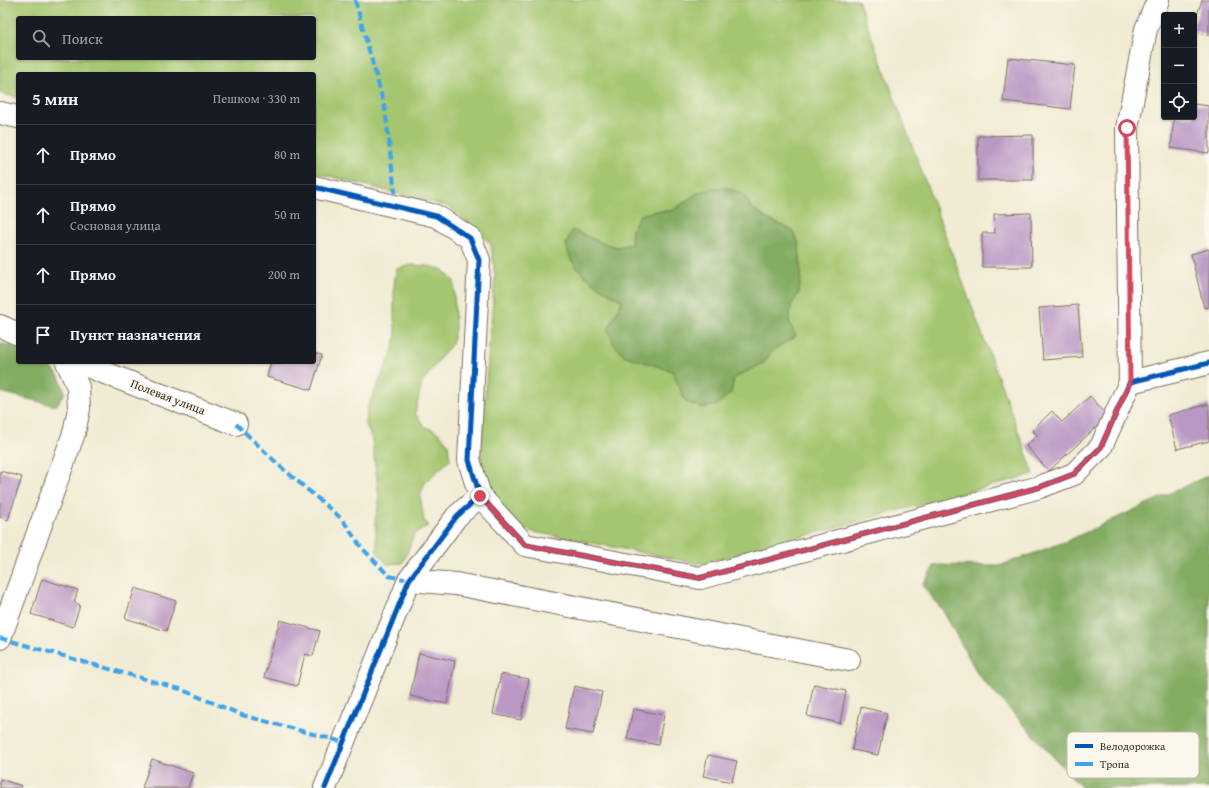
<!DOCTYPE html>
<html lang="ru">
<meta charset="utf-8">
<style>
:root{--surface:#171b24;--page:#242831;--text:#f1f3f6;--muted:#9ea1a6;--line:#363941}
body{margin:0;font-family:"Gentium Book Plus",serif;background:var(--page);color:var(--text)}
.controls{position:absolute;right:12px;top:12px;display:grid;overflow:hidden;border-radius:4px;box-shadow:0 1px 3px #0004}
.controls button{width:36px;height:36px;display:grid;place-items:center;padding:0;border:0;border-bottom:1px solid var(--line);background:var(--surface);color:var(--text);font:20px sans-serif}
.stop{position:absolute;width:12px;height:12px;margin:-9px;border:3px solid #d1495b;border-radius:50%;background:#fff}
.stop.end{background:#d1495b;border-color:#fff;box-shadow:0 1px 4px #0008}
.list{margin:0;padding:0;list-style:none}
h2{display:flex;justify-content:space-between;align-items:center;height:52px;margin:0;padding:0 16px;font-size:17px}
h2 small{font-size:13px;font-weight:400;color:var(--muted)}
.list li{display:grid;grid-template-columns:26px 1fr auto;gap:12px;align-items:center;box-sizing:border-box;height:60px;padding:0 16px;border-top:1px solid var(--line)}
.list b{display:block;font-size:15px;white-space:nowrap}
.list p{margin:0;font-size:13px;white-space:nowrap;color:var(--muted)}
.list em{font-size:13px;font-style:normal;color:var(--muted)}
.icon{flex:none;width:22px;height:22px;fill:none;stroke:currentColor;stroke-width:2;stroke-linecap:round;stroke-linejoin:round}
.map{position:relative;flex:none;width:1209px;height:788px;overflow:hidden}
.search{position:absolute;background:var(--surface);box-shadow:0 1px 3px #0004;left:16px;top:16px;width:300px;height:44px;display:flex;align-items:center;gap:10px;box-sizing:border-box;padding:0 14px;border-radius:4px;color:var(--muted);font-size:15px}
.panel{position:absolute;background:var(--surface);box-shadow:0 1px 3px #0004;left:16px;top:72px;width:300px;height:292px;border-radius:4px}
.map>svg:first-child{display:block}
</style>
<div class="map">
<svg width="1209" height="788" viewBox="0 0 1209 788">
<rect width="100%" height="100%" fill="#fbf7ec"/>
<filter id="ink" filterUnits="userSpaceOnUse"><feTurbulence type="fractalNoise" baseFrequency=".025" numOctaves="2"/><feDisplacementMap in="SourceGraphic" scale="8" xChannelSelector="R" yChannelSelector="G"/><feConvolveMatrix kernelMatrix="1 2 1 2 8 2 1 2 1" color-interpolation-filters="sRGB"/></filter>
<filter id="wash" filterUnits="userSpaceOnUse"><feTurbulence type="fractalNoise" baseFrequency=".012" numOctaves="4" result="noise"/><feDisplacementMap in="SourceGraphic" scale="16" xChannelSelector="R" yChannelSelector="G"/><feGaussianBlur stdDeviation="0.9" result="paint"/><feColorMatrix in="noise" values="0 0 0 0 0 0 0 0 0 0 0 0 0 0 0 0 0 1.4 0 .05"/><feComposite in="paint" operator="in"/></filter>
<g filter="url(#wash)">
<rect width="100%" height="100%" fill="#f0ebd2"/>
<!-- green -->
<g fill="#a4c66f" stroke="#707846" fill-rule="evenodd">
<path d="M0,0H858L1034,474L701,564L524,530L489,494L480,453L495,276L491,244L450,207L314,172V74H18V98L0,93ZM18,18H314V58H18ZM697,193L743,194L751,207L766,218L793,231L799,244L801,277L799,292L791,306L789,322L796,336L772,351L764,363L734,378L731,393L686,402L672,371L656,365L608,330L622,301L595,284L572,230L602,243L617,247L631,244L632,229L656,211H672Z"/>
<polygon points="411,265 428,266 443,270 454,281 455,328 452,344 441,357 422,383 415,413 424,426 439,433 448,444 450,460 426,481 420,495 424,520 428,526 414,534 403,563 387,564 377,552 375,520 379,503 378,488 372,440 366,424 367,409 393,350 396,334 394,319 394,287 396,269"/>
</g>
<!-- forest -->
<g fill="#83ab62" stroke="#5f6a40">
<path d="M713,188H729L743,194L751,207L766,218L793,231L799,244L801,277L799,292L791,306L789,322L796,336L772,351L764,363L734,378L731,393L717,405L702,408L686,402L672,371L625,356L614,345L608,330L622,301C606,291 579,276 571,259C569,255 567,249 566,244L572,230L602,243L617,247L631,244L632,229L640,215L656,211H672L697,193Z"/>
<path d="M0,344L8,345L18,349V362C25,362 38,360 44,363C56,368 62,381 65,393L56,406L0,392Z"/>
<polygon points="1209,475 1209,788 1082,788 979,676 943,611 922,585 935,565 999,566 1067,541"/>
</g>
<g id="blocks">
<!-- building -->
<g fill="#b998c4">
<polygon points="1202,0 1209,0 1209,36 1194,31 1194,24"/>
<polygon points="1008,58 1075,65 1070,109 1003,101"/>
<polygon points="1194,104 1209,106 1209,153 1171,148 1174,117 1194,117"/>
<polygon points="1033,135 1033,180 978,180 978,136"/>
<polygon points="1031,213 1032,267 982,267 982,233 995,233 994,214"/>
<polygon points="1209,249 1209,307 1204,308 1191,254"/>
<polygon points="1078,305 1082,357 1043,360 1039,308"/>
<polygon points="314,353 322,355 311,390 267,377 271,362 314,362"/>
<polygon points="1090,396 1108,416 1049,471 1026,446 1037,435 1032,430 1052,411 1062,422"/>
<polygon points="1209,404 1209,441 1177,449 1168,415"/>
<polygon points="0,471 22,477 8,520 0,517"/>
<polygon points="42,579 78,590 74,602 80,605 73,627 31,614"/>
<polygon points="135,588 176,601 166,631 125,618"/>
<polygon points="280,620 320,631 313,656 305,654 297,686 264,677"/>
<polygon points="419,653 455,661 447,704 410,696"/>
<polygon points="501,674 529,679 521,720 493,714"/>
<polygon points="814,684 846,691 840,723 807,716"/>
<polygon points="574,686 602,692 593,734 565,729"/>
<polygon points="861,707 887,713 878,755 852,750"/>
<polygon points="633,709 664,715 658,745 627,739"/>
<polygon points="708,755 737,761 732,782 703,776"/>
<polygon points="152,759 193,773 188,788 142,788"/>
<polygon points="0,779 22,786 21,788 0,788"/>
</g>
</g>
</g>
<g filter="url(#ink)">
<use href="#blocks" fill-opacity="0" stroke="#7a6e5d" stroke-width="1"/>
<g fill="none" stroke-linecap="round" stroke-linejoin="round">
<defs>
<g id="minor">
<polyline points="0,113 18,117"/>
<polyline points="314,187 436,216 470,238 479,260 469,460 480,496 525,545 700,578 1040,487 1074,474 1101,447 1130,382 1209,363"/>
<polyline points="0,326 18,334"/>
<polyline points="77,362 236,424"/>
<polyline points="1130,382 1127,128 1146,29 1158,0"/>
<polyline points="409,580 456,584 849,660"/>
<polyline points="0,638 74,433 79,409 78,387 67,362"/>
<polyline points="325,788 409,580 457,516 480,496"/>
</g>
</defs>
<!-- minor casing -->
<use href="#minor" stroke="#7a6e5d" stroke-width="24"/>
<!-- minor -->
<use href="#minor" stroke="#fff" stroke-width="22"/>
<!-- quiet -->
<g stroke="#3fa3ea" stroke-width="4" stroke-dasharray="8 4" stroke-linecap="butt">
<polyline points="355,0 385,108 395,193"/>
<polyline points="236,424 281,467 342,519 361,547 389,576 409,580"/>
<polyline points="0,638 180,689 242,715 343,742"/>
</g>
<defs>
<g id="cycleway">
<polyline points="314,187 436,216 470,238 479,260 469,460 480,496 525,545 700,578 1040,487 1074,474 1101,447 1130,382 1209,363"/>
<polyline points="325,788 409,580 457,516 480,496"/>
</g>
</defs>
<!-- cycleway casing -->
<use href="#cycleway" stroke="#fbf7ec" stroke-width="8"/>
<!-- cycleway -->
<use href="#cycleway" stroke="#0057b8" stroke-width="5"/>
</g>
</g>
<g fill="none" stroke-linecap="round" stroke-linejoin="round" filter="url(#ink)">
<!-- route -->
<polyline stroke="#d1495b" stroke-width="5" points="480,496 525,545 700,578 1040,487 1074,474 1101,447 1130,382 1127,128"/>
</g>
<g text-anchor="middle" stroke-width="3.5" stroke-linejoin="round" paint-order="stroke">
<!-- street labels -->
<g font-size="12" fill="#3b2a1e" stroke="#fbf7ec">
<text transform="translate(168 397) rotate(21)" y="4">Полевая улица</text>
</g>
</g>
<!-- legend -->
<rect x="1067" y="732" width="132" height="46" rx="6" fill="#fbf7ec" stroke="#c1baae" stroke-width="1"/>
<rect x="1075" y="744" width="18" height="4" fill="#0057b8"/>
<rect x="1075" y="762" width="18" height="4" fill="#3fa3ea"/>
<g font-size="11" fill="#3b2a1e">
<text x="1100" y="750">Велодорожка</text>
<text x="1100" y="768">Тропа</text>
</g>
</svg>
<div class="controls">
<button>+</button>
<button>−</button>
<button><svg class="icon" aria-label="locate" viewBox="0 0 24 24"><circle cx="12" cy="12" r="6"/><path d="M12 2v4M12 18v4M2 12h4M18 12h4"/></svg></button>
</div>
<div class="stop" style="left:1127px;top:128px"></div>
<div class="stop end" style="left:480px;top:496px"></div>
<div class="search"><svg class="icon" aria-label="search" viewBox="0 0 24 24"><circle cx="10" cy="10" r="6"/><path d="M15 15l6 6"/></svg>Поиск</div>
<section class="panel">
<h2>5 мин<small>Пешком · 330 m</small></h2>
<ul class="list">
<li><svg class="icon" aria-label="ahead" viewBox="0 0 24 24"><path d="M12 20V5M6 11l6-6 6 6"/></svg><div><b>Прямо</b></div><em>80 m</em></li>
<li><svg class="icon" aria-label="ahead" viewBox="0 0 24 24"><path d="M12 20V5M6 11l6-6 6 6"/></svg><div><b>Прямо</b><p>Сосновая улица</p></div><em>50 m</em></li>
<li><svg class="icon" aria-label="ahead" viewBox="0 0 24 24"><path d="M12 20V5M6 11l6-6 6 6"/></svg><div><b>Прямо</b></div><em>200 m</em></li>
<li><svg class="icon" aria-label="arrive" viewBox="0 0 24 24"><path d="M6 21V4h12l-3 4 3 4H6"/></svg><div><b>Пункт назначения</b></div></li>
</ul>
</section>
</div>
